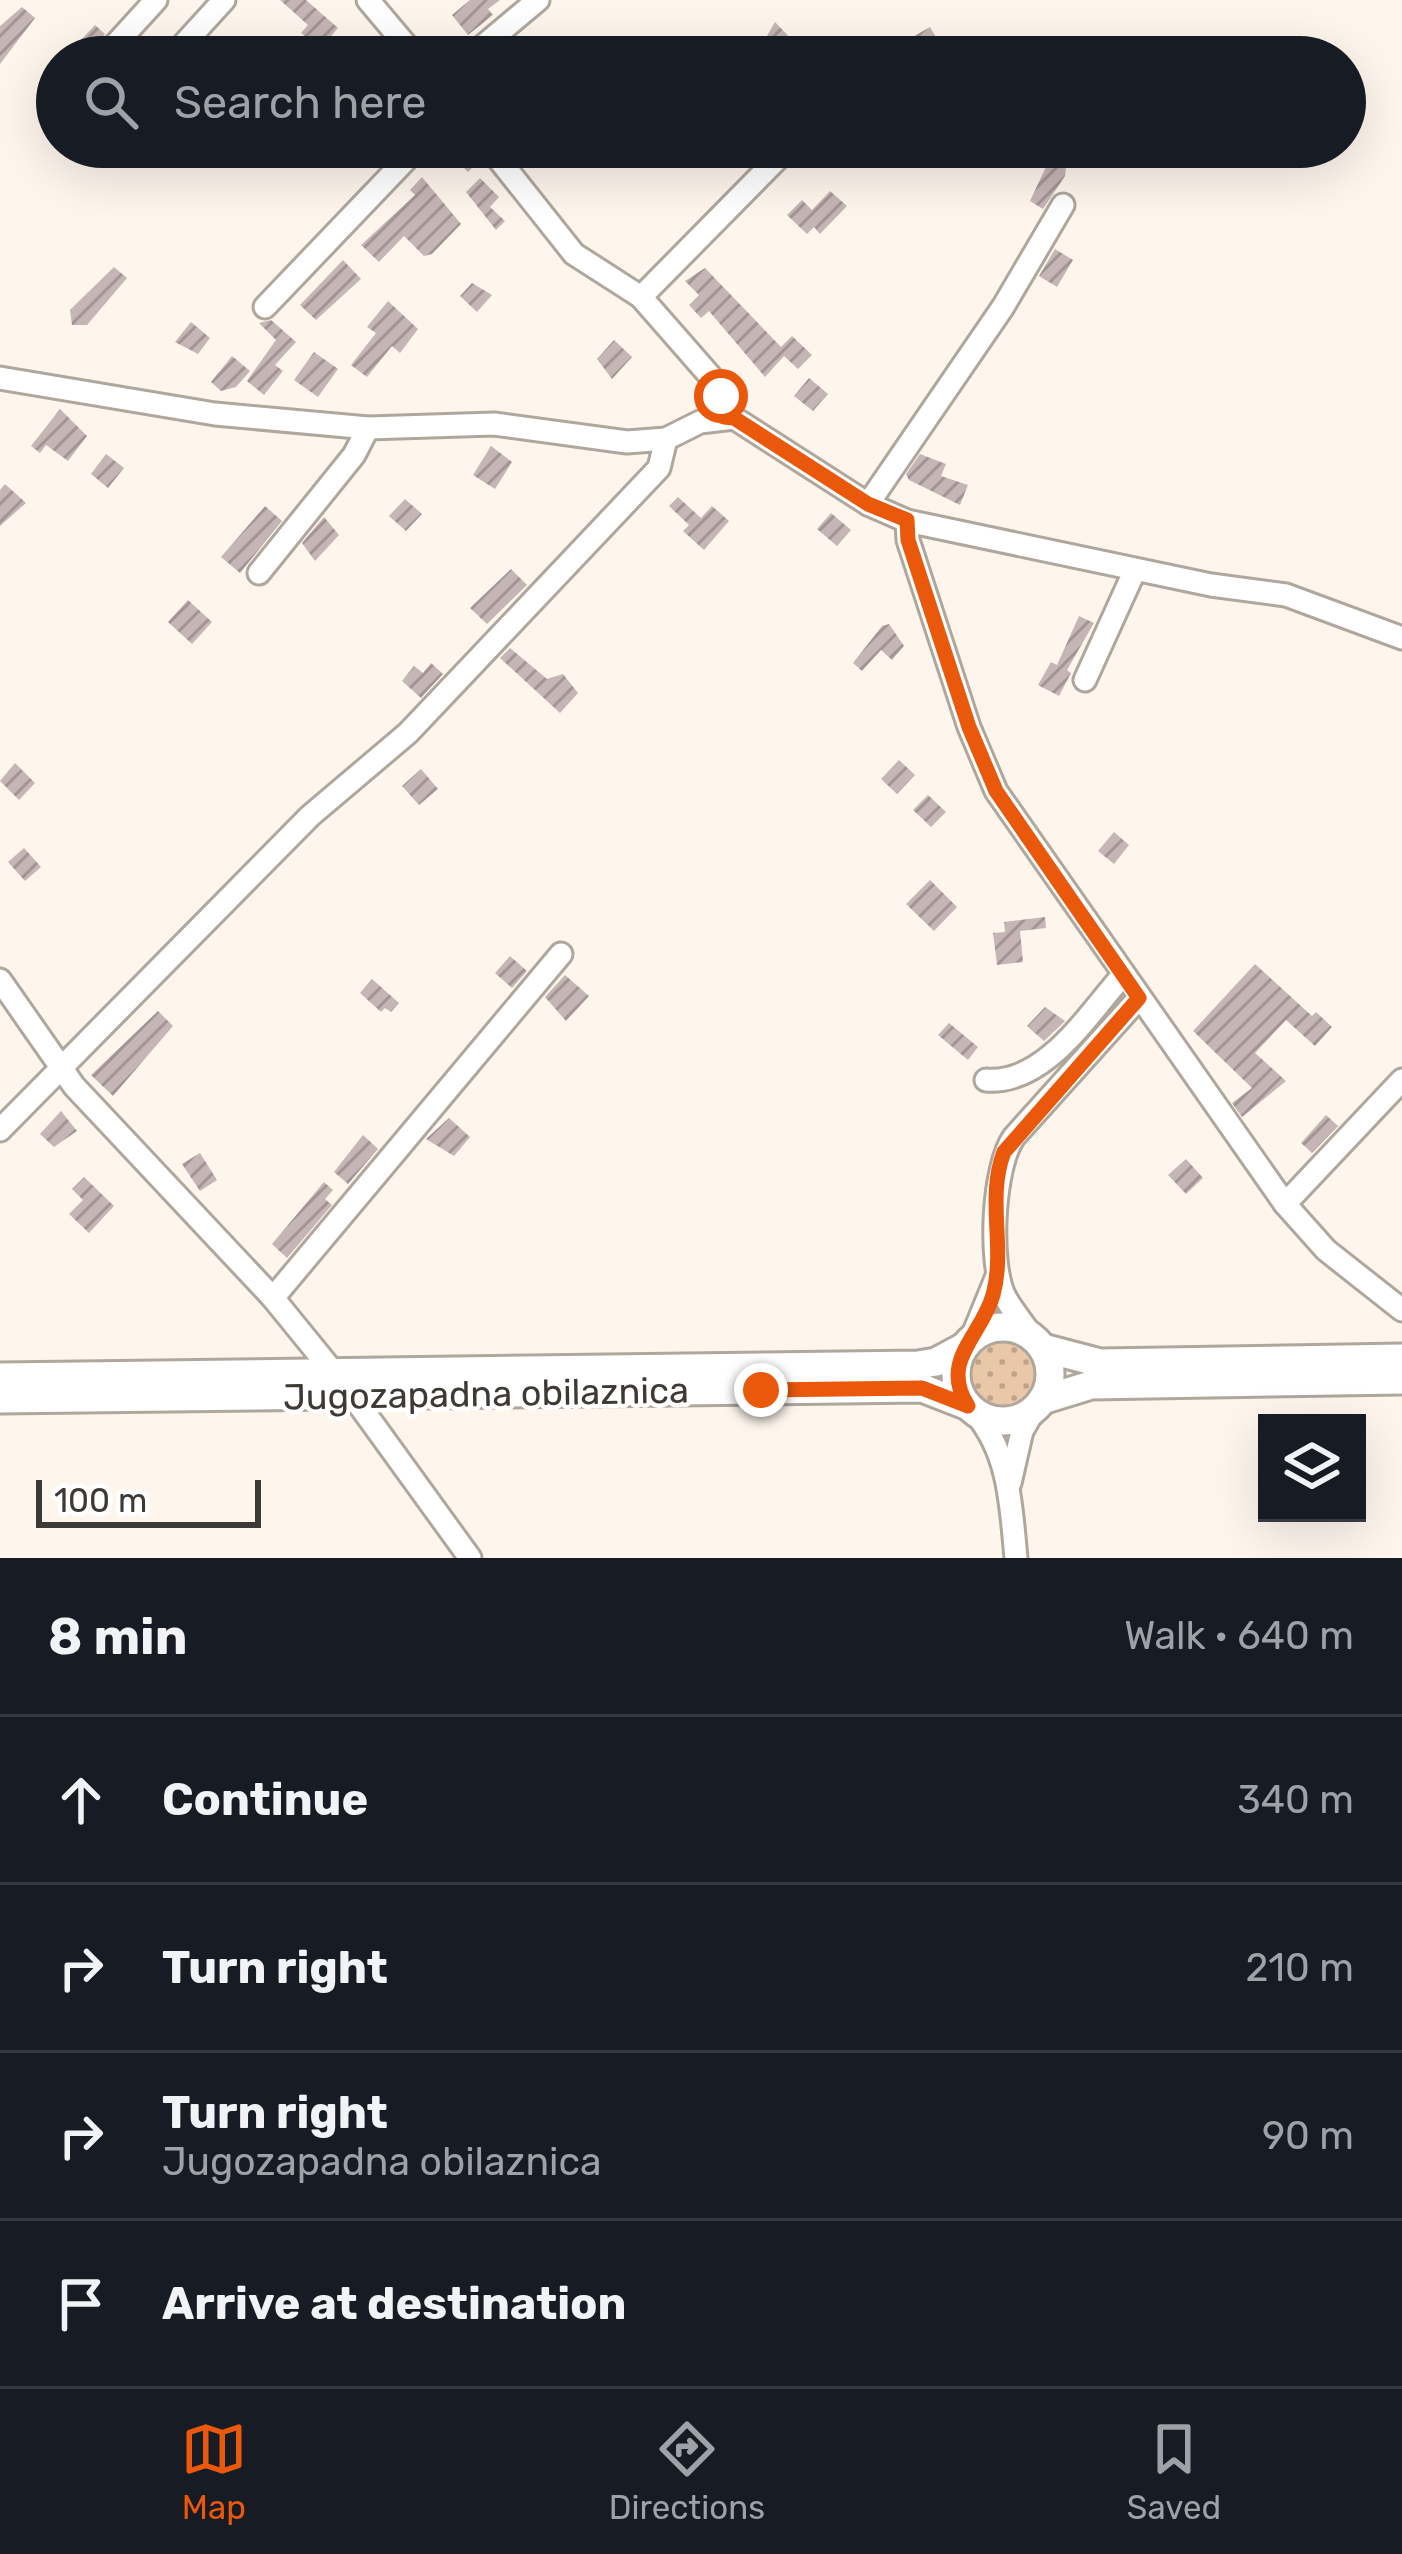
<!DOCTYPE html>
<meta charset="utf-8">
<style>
:root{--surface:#171b24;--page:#20242c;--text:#f1f3f6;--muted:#9ea1a6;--line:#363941;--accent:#ea580c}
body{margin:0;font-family:Rubik,sans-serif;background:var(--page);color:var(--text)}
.controls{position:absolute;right:36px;bottom:36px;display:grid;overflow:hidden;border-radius:0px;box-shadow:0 12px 48px #0002}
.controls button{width:108px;height:108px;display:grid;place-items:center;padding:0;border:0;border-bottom:3px solid var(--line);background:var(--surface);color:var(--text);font:60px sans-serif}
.scale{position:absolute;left:36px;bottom:30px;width:225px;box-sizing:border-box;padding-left:12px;border:6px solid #3d3935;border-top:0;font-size:33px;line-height:42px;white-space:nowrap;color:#3d3935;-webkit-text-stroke:9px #fff;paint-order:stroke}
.stop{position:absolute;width:36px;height:36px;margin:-27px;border:9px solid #ea580c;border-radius:50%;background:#fff}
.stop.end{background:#ea580c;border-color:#fff;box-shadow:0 3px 12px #0008}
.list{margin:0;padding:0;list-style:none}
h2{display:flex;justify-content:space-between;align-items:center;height:156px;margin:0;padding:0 48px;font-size:51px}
h2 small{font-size:39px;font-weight:400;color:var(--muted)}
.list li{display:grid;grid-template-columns:78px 1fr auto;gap:36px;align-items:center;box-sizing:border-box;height:168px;padding:0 48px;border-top:3px solid var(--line)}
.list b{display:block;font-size:45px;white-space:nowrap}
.list p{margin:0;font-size:39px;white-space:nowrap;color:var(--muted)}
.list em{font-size:39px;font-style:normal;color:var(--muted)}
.icon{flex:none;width:66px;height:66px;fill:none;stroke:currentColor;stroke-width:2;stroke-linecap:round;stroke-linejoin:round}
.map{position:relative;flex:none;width:1402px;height:1558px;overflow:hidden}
.search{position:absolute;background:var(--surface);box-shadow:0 12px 48px #0002;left:36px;right:36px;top:36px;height:132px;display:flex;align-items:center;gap:30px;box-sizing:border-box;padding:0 42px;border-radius:66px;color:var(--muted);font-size:45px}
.sheet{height:828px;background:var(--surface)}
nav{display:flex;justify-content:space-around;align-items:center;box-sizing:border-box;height:168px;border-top:3px solid var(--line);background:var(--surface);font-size:33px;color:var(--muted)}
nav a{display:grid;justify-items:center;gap:6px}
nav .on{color:var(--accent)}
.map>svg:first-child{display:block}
</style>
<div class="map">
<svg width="1402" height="1558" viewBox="0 0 1402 1558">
<defs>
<pattern id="grass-dots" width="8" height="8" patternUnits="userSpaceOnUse" patternTransform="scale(3)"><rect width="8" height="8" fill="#e9c8a7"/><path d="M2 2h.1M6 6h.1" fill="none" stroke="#bea389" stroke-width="1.8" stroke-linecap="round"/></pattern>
<pattern id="building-hatch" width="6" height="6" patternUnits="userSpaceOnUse" patternTransform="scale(3)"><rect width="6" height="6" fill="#c5b5b4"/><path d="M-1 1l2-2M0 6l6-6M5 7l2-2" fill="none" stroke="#a19493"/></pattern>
</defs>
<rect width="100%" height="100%" fill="#fef6ed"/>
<!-- grass -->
<circle fill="url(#grass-dots)" cx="1004" cy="1375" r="33"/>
<!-- building -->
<g fill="url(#building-hatch)">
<polygon points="280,0 306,0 338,28 320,49 301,33 308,25"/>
<polygon points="470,0 500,0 488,9 493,15 468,35 452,15"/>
<polygon points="22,7 35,18 0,64 0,26"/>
<polygon points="775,22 795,43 781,57 764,41"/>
<polygon points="95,25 105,34 89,57 65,57"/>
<polygon points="930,27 940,44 917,57 878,57"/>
<polygon points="444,147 467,147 480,160 468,172"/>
<polygon points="1052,154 1067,159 1065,176 1043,209 1030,201"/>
<polygon points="422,177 461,224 432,254 424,256 404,236 379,262 361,245 415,195 410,190"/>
<polygon points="480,178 499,197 490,207 505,221 496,230 466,192"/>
<polygon points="830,191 847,206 820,234 814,227 807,234 787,215 802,200 812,210"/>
<polygon points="1055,249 1073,260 1057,287 1039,276"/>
<polygon points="343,260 361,279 316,320 300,305"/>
<polygon points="114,267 127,278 87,325 72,325 70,310"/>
<polygon points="705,268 781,347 792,336 812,355 798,369 784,356 765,377 709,311 701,318 689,305 699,295 685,281"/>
<polygon points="472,283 492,295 477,312 460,296"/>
<polygon points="388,301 418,329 400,353 392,346 367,377 351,365 376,333 367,327"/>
<polygon points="271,320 296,342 275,365 283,371 264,395 247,381 276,340 259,323"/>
<polygon points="191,322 210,338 198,354 175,342"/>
<polygon points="614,340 632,357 612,379 597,359"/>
<polygon points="314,352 338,369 318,397 294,380"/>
<polygon points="232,356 250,371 236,387 221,391 211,382"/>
<polygon points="809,378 828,394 813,411 794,396"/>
<polygon points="60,409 87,436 68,461 46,445 40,453 31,446"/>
<polygon points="491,446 512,462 495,489 473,475"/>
<polygon points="106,454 124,468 108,488 91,474"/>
<polygon points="920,454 946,464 941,476 968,485 960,505 909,480 906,474"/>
<polygon points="5,484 26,503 0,526 0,490"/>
<polygon points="678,497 701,518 712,506 729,521 704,550 683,531 689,525 669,506"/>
<polygon points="405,499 422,514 406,531 389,516"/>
<polygon points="265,506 282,521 240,573 221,557"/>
<polygon points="831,513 851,530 837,546 817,529"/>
<polygon points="324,517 339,535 315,561 302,543"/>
<polygon points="511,569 527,585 487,624 470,608"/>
<polygon points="188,600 212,622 192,644 168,622"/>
<polygon points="1079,616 1094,623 1067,670 1071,673 1059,696 1038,685 1051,662 1057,665"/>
<polygon points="889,624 904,646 892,660 881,650 862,671 853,663 882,626"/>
<polygon points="510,648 547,679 563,674 578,693 560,713 500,658"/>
<polygon points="431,663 443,674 421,698 402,681 414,666 423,673"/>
<polygon points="899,760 915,775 897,794 881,779"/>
<polygon points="15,763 35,783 19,800 0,781"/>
<polygon points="421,769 438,789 419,805 402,786"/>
<polygon points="928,795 946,812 931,827 913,810"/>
<polygon points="1114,832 1129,845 1114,864 1098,851"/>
<polygon points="24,848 41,867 25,881 8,862"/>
<polygon points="930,880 957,907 934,931 906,904"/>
<polygon points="1045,917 1046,928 1020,931 1023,962 997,965 993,933 1005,932 1004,922"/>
<polygon points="510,956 527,971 512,988 495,973"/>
<polygon points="1255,964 1312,1016 1316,1012 1332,1027 1315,1046 1286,1020 1255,1053 1286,1081 1242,1117 1232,1103 1252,1088 1193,1031"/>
<polygon points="565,975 589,996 566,1021 545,997"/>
<polygon points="372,979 399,1003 391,1012 385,1008 381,1012 360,993"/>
<polygon points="1045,1007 1065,1021 1044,1041 1027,1026"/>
<polygon points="158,1011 173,1026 113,1096 91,1075"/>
<polygon points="949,1023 978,1047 968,1060 938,1035"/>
<polygon points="61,1111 77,1131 54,1147 40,1134"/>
<polygon points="1326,1115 1338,1126 1312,1153 1301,1143"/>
<polygon points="449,1118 470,1137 454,1156 426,1139"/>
<polygon points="363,1135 378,1149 348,1184 334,1172"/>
<polygon points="200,1153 217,1180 200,1191 182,1164"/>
<polygon points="1186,1159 1203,1178 1186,1194 1168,1175"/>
<polygon points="84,1177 114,1206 89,1233 69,1214 83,1200 72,1189"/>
<polygon points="324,1182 333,1190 325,1199 332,1205 287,1258 272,1244"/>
</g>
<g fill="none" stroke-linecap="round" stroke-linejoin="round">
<defs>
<g id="minor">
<polyline points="368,0 416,57"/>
<polyline points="104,57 156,0"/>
<polyline points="172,57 224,0"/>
<polyline points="470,57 538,0"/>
<polyline points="489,147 574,254 641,297 711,377 724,417"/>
<polyline points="641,297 789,147"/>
<polyline points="265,307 418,147"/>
<polyline points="0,378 215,414 368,428 494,424 627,442 666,439 700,422 734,418 868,504 907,521 1211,585 1286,595 1402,638"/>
<polyline points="868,504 1003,307 1063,205"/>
<polyline points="907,521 908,540 969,727 996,791 1285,1204 1326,1250 1402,1310"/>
<polyline points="259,573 354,455 368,428"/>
<polyline points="1085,680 1135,570"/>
<polyline points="0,980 74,1086 273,1298 334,1373"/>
<path d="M986,1080C1045,1085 1088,1014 1123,975"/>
<polyline points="0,1130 310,816 408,733 659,468 666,439"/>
<polyline points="1285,1204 1402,1080"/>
<polyline points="273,1298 561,954"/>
<polyline points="972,1337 997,1276"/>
<path d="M1033,1337C1024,1325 1012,1310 1005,1297C988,1264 993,1166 1014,1137L1139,998"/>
<polyline points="352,1395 470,1558"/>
<path d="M975,1413C1010,1454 1011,1507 1016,1558"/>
<polyline points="1010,1483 1022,1431 1034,1410"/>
</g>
<g id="major">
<circle cx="1003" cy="1374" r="47"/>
<polyline points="1043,1348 1100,1363 1402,1358"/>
<polyline points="0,1377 918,1365 936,1362 964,1347"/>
<polyline points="0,1399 922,1388 968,1406"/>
<polyline points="1042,1400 1091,1385 1402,1380"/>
</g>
</defs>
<!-- minor casing -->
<use href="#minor" stroke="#afa69c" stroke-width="27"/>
<!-- major casing -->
<use href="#major" stroke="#afa69c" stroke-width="33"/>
<!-- minor -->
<use href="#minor" stroke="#fff" stroke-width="21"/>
<!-- major -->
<use href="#major" stroke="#fff" stroke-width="27"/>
</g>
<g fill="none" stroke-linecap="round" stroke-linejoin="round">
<!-- route -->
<path stroke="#ea580c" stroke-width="15" d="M721,396L724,417L734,418L868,504L907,520L908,540L969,727L996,791L1139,998L1004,1152C986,1198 1006,1248 993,1295C981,1337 939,1361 968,1406L922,1388L761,1390"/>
</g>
<g text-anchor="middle" stroke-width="9" stroke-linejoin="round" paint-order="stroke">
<!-- street labels -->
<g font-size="36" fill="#3d3935" stroke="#fff">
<text transform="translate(486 1393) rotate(-1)" y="13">Jugozapadna obilaznica</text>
</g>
</g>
</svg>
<div class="controls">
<button><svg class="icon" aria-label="layers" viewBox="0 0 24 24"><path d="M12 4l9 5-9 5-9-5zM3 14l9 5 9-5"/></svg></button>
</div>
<div class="scale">100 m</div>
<div class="stop" style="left:721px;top:396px"></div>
<div class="stop end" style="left:761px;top:1390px"></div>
<div class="search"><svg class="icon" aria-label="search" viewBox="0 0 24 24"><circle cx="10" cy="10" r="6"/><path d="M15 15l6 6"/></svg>Search here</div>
</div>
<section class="sheet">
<h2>8 min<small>Walk · 640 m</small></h2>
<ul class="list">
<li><svg class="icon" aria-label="ahead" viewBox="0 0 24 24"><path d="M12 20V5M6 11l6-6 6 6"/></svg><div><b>Continue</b></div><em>340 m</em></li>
<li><svg class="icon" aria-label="right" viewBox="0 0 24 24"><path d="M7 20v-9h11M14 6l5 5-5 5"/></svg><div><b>Turn right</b></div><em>210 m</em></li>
<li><svg class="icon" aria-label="right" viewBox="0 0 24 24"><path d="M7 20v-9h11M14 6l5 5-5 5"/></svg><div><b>Turn right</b><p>Jugozapadna obilaznica</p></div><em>90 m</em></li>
<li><svg class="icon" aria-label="arrive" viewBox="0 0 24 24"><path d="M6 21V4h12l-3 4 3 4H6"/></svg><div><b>Arrive at destination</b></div></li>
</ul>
</section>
<nav>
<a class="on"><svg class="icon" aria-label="map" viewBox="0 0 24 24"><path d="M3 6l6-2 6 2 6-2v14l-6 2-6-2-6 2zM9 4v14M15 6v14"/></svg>Map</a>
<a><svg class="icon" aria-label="directions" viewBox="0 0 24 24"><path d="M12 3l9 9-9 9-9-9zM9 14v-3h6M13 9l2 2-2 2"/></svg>Directions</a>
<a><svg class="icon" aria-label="saved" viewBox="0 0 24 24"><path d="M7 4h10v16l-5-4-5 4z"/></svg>Saved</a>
</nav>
